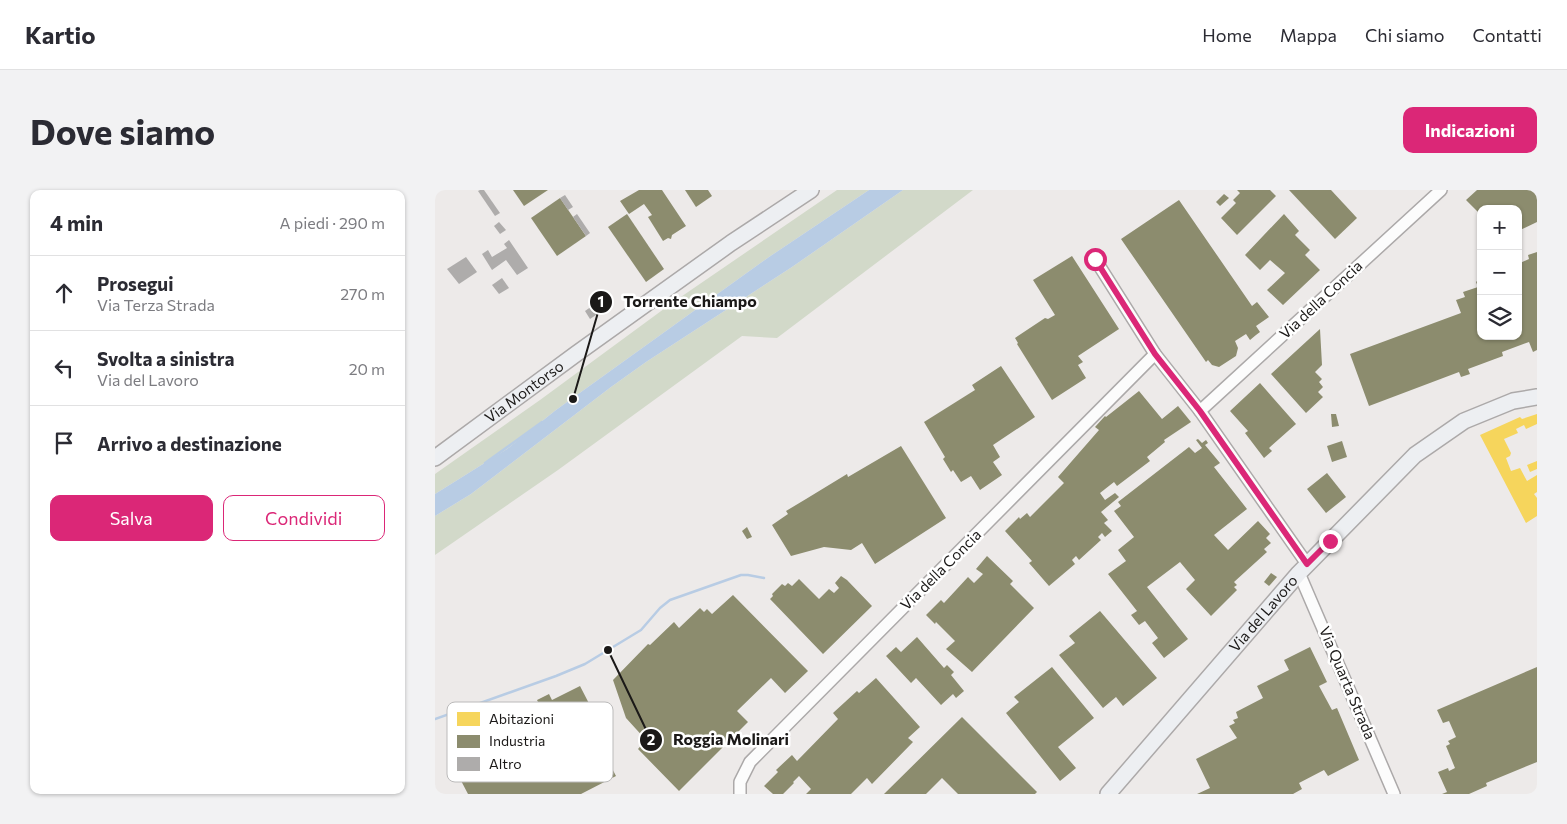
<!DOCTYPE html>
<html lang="it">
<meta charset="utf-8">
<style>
:root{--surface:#fff;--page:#f2f2f3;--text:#2b2b33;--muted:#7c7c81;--line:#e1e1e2;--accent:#db2777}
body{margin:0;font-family:Commissioner,sans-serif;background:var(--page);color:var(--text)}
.controls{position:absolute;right:15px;top:15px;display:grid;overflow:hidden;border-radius:10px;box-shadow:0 1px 4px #0004}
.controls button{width:45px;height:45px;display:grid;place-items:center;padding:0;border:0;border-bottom:1px solid var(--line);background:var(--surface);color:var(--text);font:25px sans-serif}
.stop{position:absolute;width:15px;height:15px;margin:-11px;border:4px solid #db2777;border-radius:50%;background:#fff}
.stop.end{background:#db2777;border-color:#fff;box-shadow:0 1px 5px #0008}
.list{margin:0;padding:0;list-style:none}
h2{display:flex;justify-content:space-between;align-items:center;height:65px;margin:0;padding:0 20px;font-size:21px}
h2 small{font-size:16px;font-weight:400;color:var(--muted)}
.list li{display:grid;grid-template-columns:32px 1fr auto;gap:15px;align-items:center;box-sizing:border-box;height:75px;padding:0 20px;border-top:1px solid var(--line)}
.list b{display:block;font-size:19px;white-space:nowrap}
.list p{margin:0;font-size:16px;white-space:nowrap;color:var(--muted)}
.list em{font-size:16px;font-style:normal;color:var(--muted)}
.actions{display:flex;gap:10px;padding:15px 20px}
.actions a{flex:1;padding:11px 0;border:1px solid var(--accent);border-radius:10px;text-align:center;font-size:18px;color:var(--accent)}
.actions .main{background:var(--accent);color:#fff}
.icon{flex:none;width:28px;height:28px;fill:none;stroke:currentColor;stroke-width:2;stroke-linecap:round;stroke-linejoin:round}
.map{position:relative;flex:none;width:1102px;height:604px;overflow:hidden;border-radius:10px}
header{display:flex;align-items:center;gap:30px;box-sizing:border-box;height:70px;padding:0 25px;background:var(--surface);border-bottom:1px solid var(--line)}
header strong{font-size:24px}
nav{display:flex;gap:28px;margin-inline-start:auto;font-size:18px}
.intro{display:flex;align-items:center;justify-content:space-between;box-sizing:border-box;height:120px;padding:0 30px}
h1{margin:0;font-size:35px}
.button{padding:12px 22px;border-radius:10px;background:var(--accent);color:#fff;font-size:18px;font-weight:700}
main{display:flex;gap:30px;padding:0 30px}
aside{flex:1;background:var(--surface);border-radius:10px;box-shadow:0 1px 4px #0004}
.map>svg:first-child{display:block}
</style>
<header>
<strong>Kartio</strong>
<nav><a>Home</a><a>Mappa</a><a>Chi siamo</a><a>Contatti</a></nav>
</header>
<div class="intro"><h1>Dove siamo</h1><a class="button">Indicazioni</a></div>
<main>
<aside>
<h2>4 min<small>A piedi · 290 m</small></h2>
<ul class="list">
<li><svg class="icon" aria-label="ahead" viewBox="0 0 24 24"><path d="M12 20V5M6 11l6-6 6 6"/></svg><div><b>Prosegui</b><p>Via Terza Strada</p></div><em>270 m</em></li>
<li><svg class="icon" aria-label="left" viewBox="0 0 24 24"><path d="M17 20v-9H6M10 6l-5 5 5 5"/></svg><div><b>Svolta a sinistra</b><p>Via del Lavoro</p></div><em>20 m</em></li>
<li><svg class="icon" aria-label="arrive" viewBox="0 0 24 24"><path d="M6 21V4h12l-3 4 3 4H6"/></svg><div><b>Arrivo a destinazione</b></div></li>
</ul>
<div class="actions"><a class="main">Salva</a><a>Condividi</a></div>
</aside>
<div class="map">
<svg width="1102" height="604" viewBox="0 0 1102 604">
<rect width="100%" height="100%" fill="#edeae9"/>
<!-- green -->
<g fill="#d2d9c9">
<polygon points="402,0 434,0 334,67 121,220 72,259 0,304 0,284 105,210 237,113"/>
<polygon points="468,0 538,0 342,148 307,146 123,280 0,365 0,326 36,304 176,197 211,172 357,77"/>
</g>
<!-- water -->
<polygon fill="#b8cce4" points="434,0 468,0 357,77 211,172 176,197 36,304 0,326 0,304 72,259 121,220 334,67"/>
<!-- homes -->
<g fill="#f6d55c">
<polygon points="1102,224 1102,234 1091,239 1089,235 1081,239 1083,243 1069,249 1076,263 1075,266 1071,268 1076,281 1085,278 1092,291 1102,285 1102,302 1099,304 1102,308 1102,326 1091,333 1045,245 1085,227 1087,229"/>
<polygon points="1102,271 1102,279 1095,282 1092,275"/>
</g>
<!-- industry -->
<g fill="#8c8c6e">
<polygon points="78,0 113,0 89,16"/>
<polygon points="204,0 227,0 251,36 237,45 236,49 233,48 228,51 213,27 217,25 209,14 194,24 185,11"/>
<polygon points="250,0 273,0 277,6 261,17"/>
<polygon points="802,0 835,0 841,6 802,45 786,28 801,13 798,10 805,3"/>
<polygon points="854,0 896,0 922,28 900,49"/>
<polygon points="1042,0 1102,0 1102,32 1083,41 1083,19 1046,19 1046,25 1031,10"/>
<polygon points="789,4 794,8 785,16 781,12"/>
<polygon points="125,8 151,46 122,66 96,28"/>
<polygon points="744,10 817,116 822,112 834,127 821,136 825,142 821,145 815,150 811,144 800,151 803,158 801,166 784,177 777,175 773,170 771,172 686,49"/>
<polygon points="192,24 229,79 211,92 173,37"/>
<polygon points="849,24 864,41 860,45 875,60 870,65 885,80 848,115 832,100 850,83 835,70 825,80 810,65"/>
<polygon points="1102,62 1102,160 1098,162 1094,152 1067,162 1068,166 1033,179 1035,184 1026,187 1024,182 934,216 915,164 1026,123 1021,110 1030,107 1028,102 1043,97 1041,92 1046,87 1046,146 1083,146 1083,74 1094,69 1093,65"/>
<polygon points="637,66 684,139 643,166 648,172 643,175 651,188 617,210 582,154 583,153 580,148 610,128 613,129 620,125 598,90"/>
<polygon points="885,139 887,175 880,182 887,189 884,192 888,197 883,202 888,207 871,223 836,184"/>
<polygon points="566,176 600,227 558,255 565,267 558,272 567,285 545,300 536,286 526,292 518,280 516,282 508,269 510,267 489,232 540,200 537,195"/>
<polygon points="825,193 861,234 834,258 837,261 829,268 810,243 813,241 795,221"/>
<polygon points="704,201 727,229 743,216 756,232 729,250 730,252 712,267 715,271 682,296 679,292 665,303 670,310 680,303 684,307 666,322 673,330 669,333 677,341 670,347 667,343 663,347 666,350 644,370 641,366 637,370 640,374 614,396 594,373 597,371 570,341 584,327 585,329 592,323 595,327 629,293 623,287 664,240 660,237 670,226 671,227"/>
<polygon points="896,224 901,224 904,236 897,237"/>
<polygon points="763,249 767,253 771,250 773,253 770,255 785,273 779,277 812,319 779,345 793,360 823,331 835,344 831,348 836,353 829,359 832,362 799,392 802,395 799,397 802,400 776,426 751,399 760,390 745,372 712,397 753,449 729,468 717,453 723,448 710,431 704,435 696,425 702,421 673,384 691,371 683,360 699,347 679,321 686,316 683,312 754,257 760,263 767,258 761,250"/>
<polygon points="907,251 912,267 897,272 892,256"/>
<polygon points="466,256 511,328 440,374 427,353 416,360 389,357 356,366 337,335 353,324 351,321 371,309 412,284 413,287"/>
<polygon points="892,283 911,307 891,323 872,299"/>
<polygon points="312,337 317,347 312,349 307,341"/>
<polygon points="552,366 578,391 575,394 599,418 537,482 511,459 520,451 501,432 500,434 491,425 506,410 509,413 533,387 539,393 548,384 541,379"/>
<polygon points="836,383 842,387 834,396 829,392"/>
<polygon points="406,386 412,390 437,416 388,464 335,409 338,406 337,404 347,394 350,396 353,393 357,396 364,389 384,409 394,399 399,403 404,398 400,393"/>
<polygon points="298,405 373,481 350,503 336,488 302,521 313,532 244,601 203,559 211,550 191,528 178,490 213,454 215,455 239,432 244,438 265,418 269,422 272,419 277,424"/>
<polygon points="665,421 722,488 688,516 681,507 668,518 624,465 640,453 634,446"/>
<polygon points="482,447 509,478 512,475 519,482 516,485 529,501 521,508 518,504 506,515 481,488 476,493 451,466 461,457 466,462"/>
<polygon points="875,457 892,492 884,496 897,520 902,518 924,570 893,586 889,580 864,593 867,599 858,604 762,604 775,598 761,569 802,548 794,536 800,533 798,530 803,528 801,522 828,508 822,496 854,480 849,470"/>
<polygon points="617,477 659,528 623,557 641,578 625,591 571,523 584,512 579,507"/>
<polygon points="1102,477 1102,572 1051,593 1052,596 1034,604 1007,604 1012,602 1003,582 1013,578 1014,581 1020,578 1011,556 1015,554 1013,551 1021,547 1014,531 1008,533 1002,520"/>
<polygon points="441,488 485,537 473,548 478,552 437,594 432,588 416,604 371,604 376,599 364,586 358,592 359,593 348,604 338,604 329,596 343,582 341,580 357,565 362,571 403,529 398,523 422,501 424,503"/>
<polygon points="145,496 161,527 152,531 181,586 146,604 33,604 12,564 70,534 67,528 87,518 90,524 105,516 102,510 114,504 117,510"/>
<polygon points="527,527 602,602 600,604 523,604 507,588 491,604 449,604"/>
</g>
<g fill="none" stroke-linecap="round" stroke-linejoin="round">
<!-- stream -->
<g stroke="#b8cce4" stroke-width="2.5">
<polyline points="50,273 107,232"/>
<polyline points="0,529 121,486 150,474 206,440 225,418 235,410 306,385 313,385 329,388"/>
</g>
</g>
<!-- building -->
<g fill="#aeacab">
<polygon points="45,0 49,0 65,23 60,26 43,1"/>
<polygon points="130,5 138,17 133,20 125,8"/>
<polygon points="142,24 155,43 151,46 138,27"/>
<polygon points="64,32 71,40 65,44 59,36"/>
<polygon points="74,50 93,78 82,85 71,70 57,80 47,64 53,60 57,67 72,58 69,54"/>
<polygon points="31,67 42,82 24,94 12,79"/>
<polygon points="67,88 74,98 64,104 57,95"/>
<polygon points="167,109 173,117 155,129 150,121"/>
</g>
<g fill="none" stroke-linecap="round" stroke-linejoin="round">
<defs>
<g id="street">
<polyline points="660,69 720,164 765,221 872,374"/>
<polyline points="765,221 1006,0"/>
<polyline points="864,383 959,604"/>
<polyline points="305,604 305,592 315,572 720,164"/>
</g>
<g id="secondary">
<path id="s1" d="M0,268L141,164L296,53L376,0"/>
<path id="s2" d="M673,604L864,383L980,265L1029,231L1078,211L1102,207"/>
</g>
</defs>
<!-- street casing -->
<use href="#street" stroke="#aca9a9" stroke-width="14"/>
<!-- secondary casing -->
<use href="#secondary" stroke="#aca9a9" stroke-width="18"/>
<!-- street -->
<use href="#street" stroke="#fcfcfc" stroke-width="11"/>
<!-- secondary -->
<use href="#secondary" stroke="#edeff2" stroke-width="15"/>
</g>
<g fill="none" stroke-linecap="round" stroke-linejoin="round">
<!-- route -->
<polyline stroke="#db2777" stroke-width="6" points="660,69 720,164 765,221 872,374 895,351"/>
</g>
<g text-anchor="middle" stroke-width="5" stroke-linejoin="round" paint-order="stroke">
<!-- street labels -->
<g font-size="15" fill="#1b1918" stroke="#fff">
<text transform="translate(886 110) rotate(-43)" y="5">Via della Concia</text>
<text dy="5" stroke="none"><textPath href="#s1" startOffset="111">Via Montorso</textPath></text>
<text transform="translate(506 380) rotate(-45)" y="5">Via della Concia</text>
<text dy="5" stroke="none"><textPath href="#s2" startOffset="238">Via del Lavoro</textPath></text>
<text transform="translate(912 493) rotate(67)" y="5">Via Quarta Strada</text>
</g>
</g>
<!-- legend -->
<rect x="12" y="512" width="166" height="80" rx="8" fill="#fff" stroke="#bbbaba" stroke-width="1"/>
<rect x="22" y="522" width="23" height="14" fill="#f6d55c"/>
<rect x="22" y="545" width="23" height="13" fill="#8c8c6e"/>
<rect x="22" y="567" width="23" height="14" fill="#aeacab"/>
<g font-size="14" fill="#1b1918">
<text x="54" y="534">Abitazioni</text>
<text x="54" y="556">Industria</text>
<text x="54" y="579">Altro</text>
</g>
<!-- callouts -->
<path fill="none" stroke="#1b1918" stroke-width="2" d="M138 209L166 112M173 460L216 550"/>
<g fill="#1b1918" stroke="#fff" stroke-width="2">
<circle cx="138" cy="209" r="5"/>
<circle cx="173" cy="460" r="5"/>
<circle cx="166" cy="112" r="12"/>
<circle cx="216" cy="550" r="12"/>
</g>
<g font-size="15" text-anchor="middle" font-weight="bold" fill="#fff">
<text x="166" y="117">1</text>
<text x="216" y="555">2</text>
</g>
<g font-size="16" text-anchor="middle" font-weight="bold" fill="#1b1918" stroke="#fff" stroke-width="5" stroke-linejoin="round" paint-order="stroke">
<text x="255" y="117">Torrente Chiampo</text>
<text x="296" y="555">Roggia Molinari</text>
</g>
</svg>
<div class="controls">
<button>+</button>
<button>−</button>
<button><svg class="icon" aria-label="layers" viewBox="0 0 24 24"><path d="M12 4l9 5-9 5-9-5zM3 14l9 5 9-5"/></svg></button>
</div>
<div class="stop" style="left:660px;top:69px"></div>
<div class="stop end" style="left:895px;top:351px"></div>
</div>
</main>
